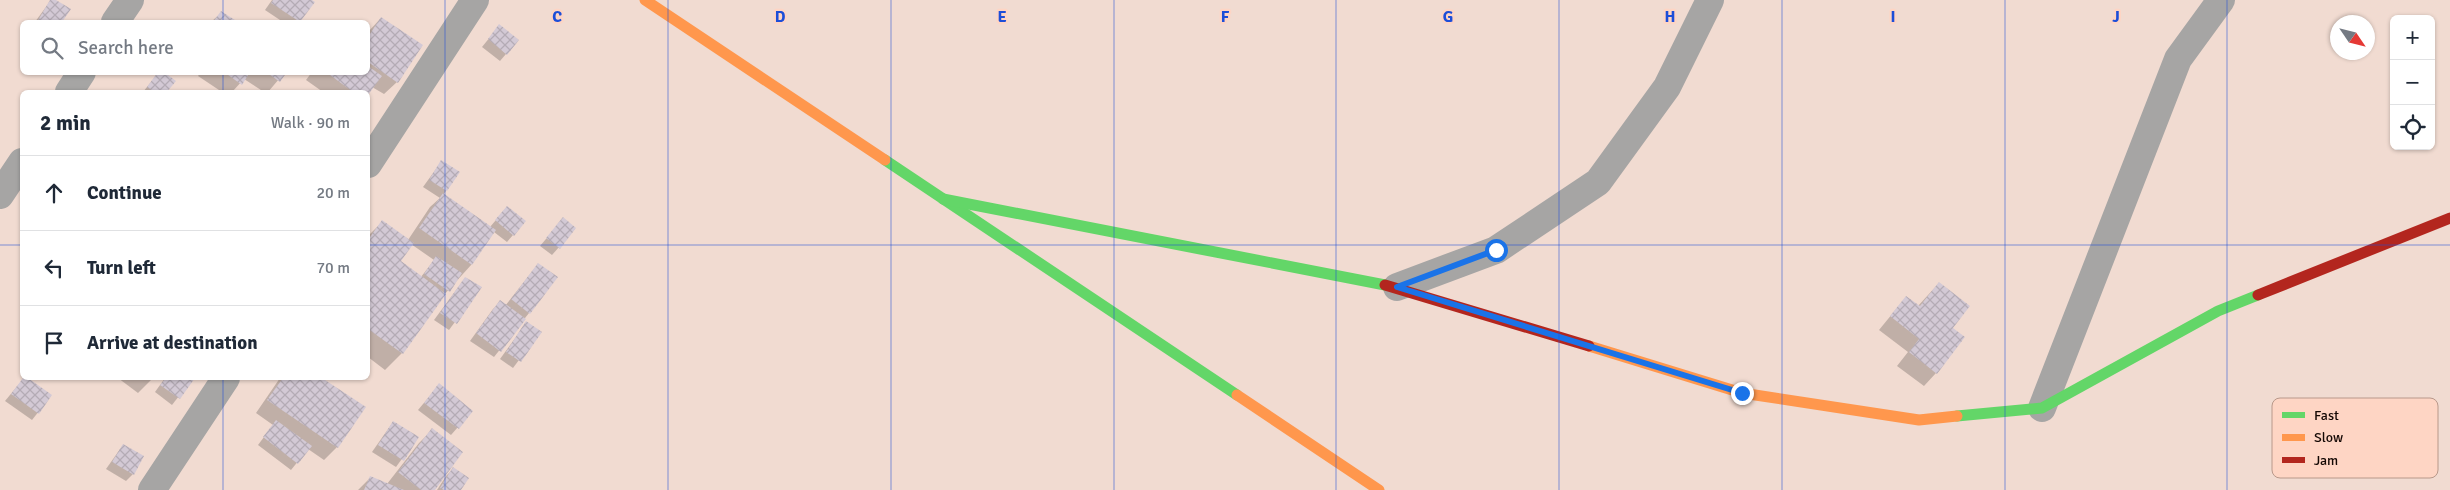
<!DOCTYPE html>
<meta charset="utf-8">
<style>
:root{--surface:#fff;--page:#f6f6f7;--text:#1f2937;--muted:#747a83;--line:#e0e1e3}
body{margin:0;font-family:Signika,sans-serif;background:var(--page);color:var(--text)}
.controls{position:absolute;right:15px;top:15px;display:grid;overflow:hidden;border-radius:8px;box-shadow:0 1px 4px #0004}
.controls button{width:45px;height:45px;display:grid;place-items:center;padding:0;border:0;border-bottom:1px solid var(--line);background:var(--surface);color:var(--text);font:25px sans-serif}
.compass{position:absolute;left:2330px;top:15px;width:45px;height:45px;border-radius:50%;background:var(--surface);box-shadow:0 1px 4px #0004;rotate:125deg}
.stop{position:absolute;width:15px;height:15px;margin:-11px;border:4px solid #1a73e8;border-radius:50%;background:#fff}
.stop.end{background:#1a73e8;border-color:#fff;box-shadow:0 1px 5px #0008}
.list{margin:0;padding:0;list-style:none}
h2{display:flex;justify-content:space-between;align-items:center;height:65px;margin:0;padding:0 20px;font-size:21px}
h2 small{font-size:16px;font-weight:400;color:var(--muted)}
.list li{display:grid;grid-template-columns:32px 1fr auto;gap:15px;align-items:center;box-sizing:border-box;height:75px;padding:0 20px;border-top:1px solid var(--line)}
.list b{display:block;font-size:19px;white-space:nowrap}
.list em{font-size:16px;font-style:normal;color:var(--muted)}
.icon{flex:none;width:28px;height:28px;fill:none;stroke:currentColor;stroke-width:2;stroke-linecap:round;stroke-linejoin:round}
.map{position:relative;flex:none;width:2450px;height:490px;overflow:hidden}
.search{position:absolute;background:var(--surface);box-shadow:0 1px 4px #0004;left:20px;top:20px;width:350px;height:55px;display:flex;align-items:center;gap:12px;box-sizing:border-box;padding:0 18px;border-radius:8px;color:var(--muted);font-size:19px}
.panel{position:absolute;background:var(--surface);box-shadow:0 1px 4px #0004;left:20px;top:90px;width:350px;height:290px;border-radius:8px}
.map>svg:first-child{display:block}
</style>
<div class="map">
<svg width="2450" height="490" viewBox="0 0 2450 490">
<defs>
<pattern id="building-cross-hatch" width="8" height="8" patternUnits="userSpaceOnUse" patternTransform="scale(1.25)"><rect width="8" height="8" fill="#d3c9d5"/><path d="M0 0l8 8M0 8l8-8" fill="none" stroke="#b4abb5"/></pattern>
</defs>
<rect width="100%" height="100%" fill="#f1dbd1"/>
<!-- shadow -->
<g fill="#0003" fill-rule="evenodd">
<polygon points="51,0 69,9 61,22 35,22"/>
<polygon points="272,0 310,0 313,2 298,22 283,22 265,10"/>
<polygon points="221,13 235,22 211,22"/>
<polygon points="381,18 397,82 384,94 372,87 368,93 323,92 306,80 312,72 368,72 368,32"/>
<polygon points="499,26 506,54 500,61 482,47"/>
<polygon points="159,72 174,81 166,92 143,92"/>
<polygon points="201,72 285,72 268,92 264,92 244,79 232,92 222,92 198,76"/>
<path d="M441,162L446,191L443,195L490,227L507,207L513,235L507,242L494,232L472,264L443,296L402,353L385,370L368,357V236L382,222L408,240L430,207L440,198L423,187ZM411,244L434,260L421,277L400,261Z"/>
<polygon points="563,219 575,229 552,255 540,246"/>
<polygon points="538,264 529,313 494,357 470,341 493,309 500,302 505,306"/>
<polygon points="465,278 480,288 449,330 434,320"/>
<polygon points="1939,283 1951,329 1936,373 1924,386 1897,366 1908,352 1879,330 1906,297 1918,306"/>
<polygon points="526,323 540,332 513,368 500,359"/>
<polygon points="24,378 51,396 32,420 5,401"/>
<polygon points="118,378 153,378 138,393"/>
<polygon points="165,378 193,378 172,405 155,392"/>
<polygon points="280,378 320,378 364,407 337,447 324,460 308,449 291,470 258,445 273,425 256,413"/>
<polygon points="439,385 472,411 451,435 418,410"/>
<polygon points="393,422 417,438 396,467 372,452"/>
<polygon points="432,430 433,490 358,490 371,477 387,484 419,443"/>
<polygon points="123,445 133,474 126,481 106,469"/>
<polygon points="453,469 460,490 437,490 446,476"/>
</g>
<!-- building -->
<g fill="url(#building-cross-hatch)">
<polygon points="50,0 56,0 71,9 62,22 37,22"/>
<polygon points="273,0 312,0 315,2 300,22 271,3"/>
<polygon points="221,11 238,22 213,22"/>
<polygon points="381,17 423,45 398,83 368,62 368,37"/>
<polygon points="499,24 519,40 507,55 488,39"/>
<polygon points="368,66 382,76 368,95 368,92 353,92 326,72 368,72"/>
<polygon points="158,72 164,72 176,81 167,92 154,92 147,87"/>
<polygon points="224,72 250,72 242,85"/>
<polygon points="266,72 287,72 280,82"/>
<polygon points="441,160 460,172 447,191 429,180"/>
<polygon points="443,193 496,230 472,265 419,228"/>
<polygon points="507,206 526,221 514,236 495,220"/>
<polygon points="563,217 576,228 560,249 546,238"/>
<polygon points="382,220 414,243 401,261 446,294 403,354 368,329 368,240"/>
<polygon points="436,256 462,273 450,292 424,274"/>
<polygon points="538,263 558,277 530,314 511,299"/>
<polygon points="465,277 482,287 457,324 440,313"/>
<polygon points="1939,282 1970,306 1953,328 1965,337 1937,374 1909,352 1919,339 1890,316 1906,296 1920,306"/>
<polygon points="500,300 526,319 501,352 476,333"/>
<polygon points="526,321 542,332 521,362 506,352"/>
<polygon points="23,378 28,378 52,395 39,414 11,394"/>
<polygon points="166,378 195,378 180,399 160,385"/>
<polygon points="283,378 322,378 366,407 338,448 267,400"/>
<polygon points="439,383 473,411 459,429 424,403"/>
<polygon points="276,420 312,446 298,464 263,437"/>
<polygon points="393,421 419,437 404,461 378,445"/>
<polygon points="432,428 463,452 435,490 421,490 398,472"/>
<polygon points="123,444 144,456 134,475 112,462"/>
<polygon points="453,467 469,478 461,490 444,490 440,488"/>
<polygon points="370,476 404,490 364,490"/>
</g>
<g fill="none" stroke-linecap="round" stroke-linejoin="round">
<!-- street -->
<g stroke="#a6a5a4" stroke-width="28">
<polyline points="115,22 130,0"/>
<polyline points="69,92 82,72"/>
<polyline points="368,164 475,0"/>
<polyline points="0,195 22,162"/>
<polyline points="1397,287 1496,250 1598,182 1667,87 1710,0"/>
<polyline points="2042,408 2178,59 2221,0"/>
<polyline points="152,490 226,378"/>
</g>
<!-- fast -->
<g stroke="#63d668" stroke-width="11">
<polyline points="885,160 1237,395"/>
<polyline points="943,199 1385,285"/>
<polyline points="1957,416 2042,408 2218,311 2258,295"/>
</g>
<!-- slow -->
<g stroke="#ff974d" stroke-width="11">
<polyline points="645,0 885,160"/>
<polyline points="1589,346 1742,393 1919,420 1957,416"/>
<polyline points="1237,395 1379,490"/>
</g>
<!-- jam -->
<g stroke="#b3261e" stroke-width="11">
<polyline points="1385,285 1589,346"/>
<polyline points="2258,295 2450,218"/>
</g>
</g>
<g fill="none" stroke-linecap="round" stroke-linejoin="round">
<!-- route -->
<polyline stroke="#1a73e8" stroke-width="6" points="1496,250 1397,287 1742,393"/>
</g>
<!-- grid -->
<path fill="none" stroke="#1d4ed8" stroke-width="1" stroke-opacity="0.55" d="M223,0V22M445,0V490M668,0V490M891,0V490M1114,0V490M1336,0V490M1559,0V490M1782,0V490M2005,0V490M2227,0V490M223,72V92M0,245H22M368,245H2450M223,378V490"/>
<!-- legend -->
<rect x="2272" y="398" width="166" height="80" rx="8" fill="#fed5c4" stroke="#b8988a" stroke-width="1"/>
<rect x="2282" y="412" width="23" height="6" fill="#63d668"/>
<rect x="2282" y="434" width="23" height="7" fill="#ff974d"/>
<rect x="2282" y="457" width="23" height="6" fill="#b3261e"/>
<g font-size="14" fill="#140804">
<text x="2314" y="420">Fast</text>
<text x="2314" y="442">Slow</text>
<text x="2314" y="465">Jam</text>
</g>
<g font-size="16" text-anchor="middle" font-weight="bold" fill="#1d4ed8" stroke="#fed5c4" stroke-width="4.5" stroke-linejoin="round" paint-order="stroke">
<text x="557" y="22">C</text>
<text x="780" y="22">D</text>
<text x="1002" y="22">E</text>
<text x="1225" y="22">F</text>
<text x="1448" y="22">G</text>
<text x="1670" y="22">H</text>
<text x="1893" y="22">I</text>
<text x="2116" y="22">J</text>
</g>
</svg>
<div class="controls">
<button>+</button>
<button>−</button>
<button><svg class="icon" aria-label="locate" viewBox="0 0 24 24"><circle cx="12" cy="12" r="6"/><path d="M12 2v4M12 18v4M2 12h4M18 12h4"/></svg></button>
</div>
<svg class="compass" viewBox="-18 -18 36 36"><path d="M0-13l5 13h-10z" fill="#e53935"/><path d="M0 13l5-13h-10z" fill="#747a83"/></svg>
<div class="stop" style="left:1496px;top:250px"></div>
<div class="stop end" style="left:1742px;top:393px"></div>
<div class="search"><svg class="icon" aria-label="search" viewBox="0 0 24 24"><circle cx="10" cy="10" r="6"/><path d="M15 15l6 6"/></svg>Search here</div>
<section class="panel">
<h2>2 min<small>Walk · 90 m</small></h2>
<ul class="list">
<li><svg class="icon" aria-label="ahead" viewBox="0 0 24 24"><path d="M12 20V5M6 11l6-6 6 6"/></svg><div><b>Continue</b></div><em>20 m</em></li>
<li><svg class="icon" aria-label="left" viewBox="0 0 24 24"><path d="M17 20v-9H6M10 6l-5 5 5 5"/></svg><div><b>Turn left</b></div><em>70 m</em></li>
<li><svg class="icon" aria-label="arrive" viewBox="0 0 24 24"><path d="M6 21V4h12l-3 4 3 4H6"/></svg><div><b>Arrive at destination</b></div></li>
</ul>
</section>
</div>
